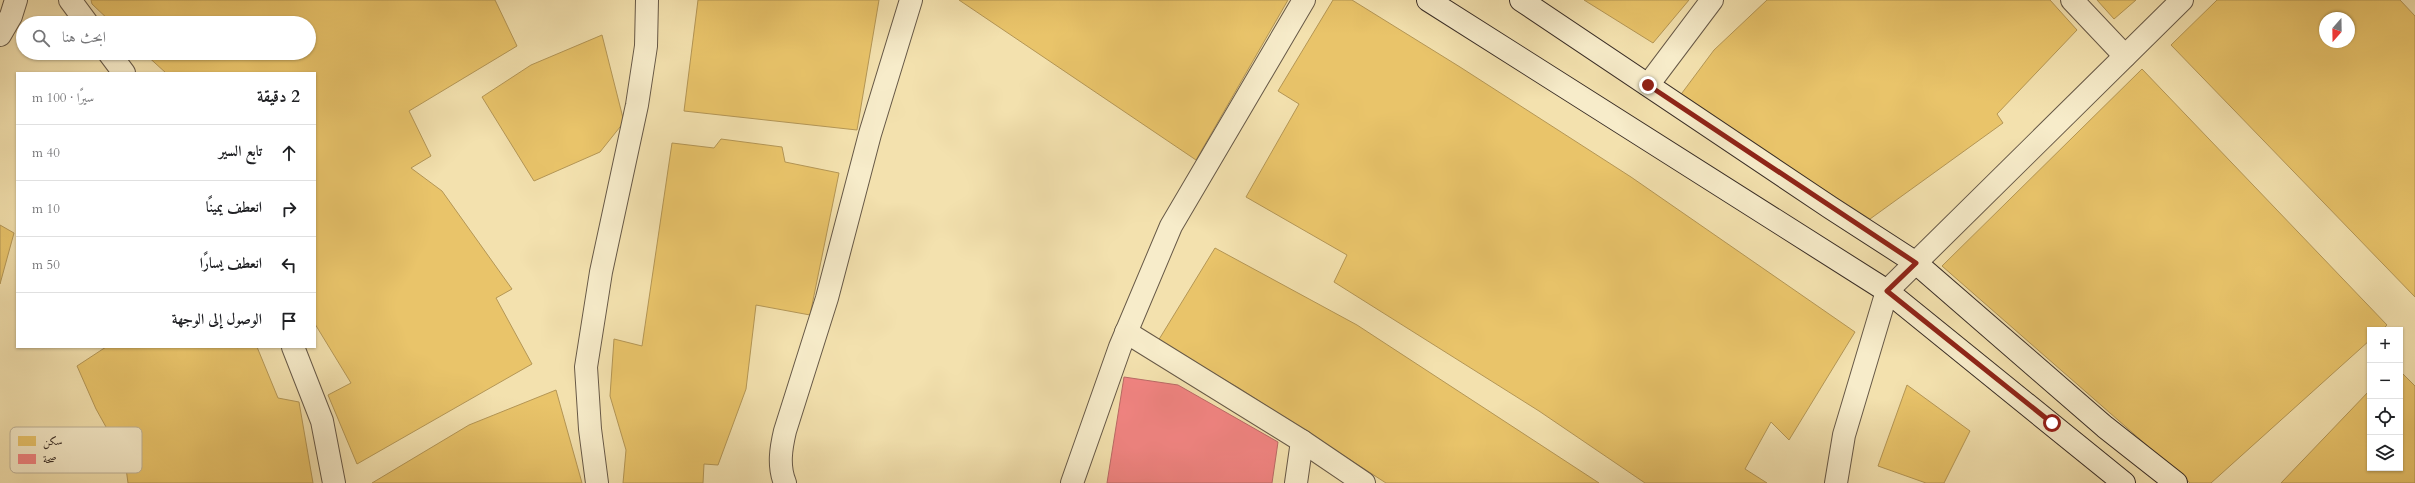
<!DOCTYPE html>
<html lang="ar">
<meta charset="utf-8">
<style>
:root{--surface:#fff;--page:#f2f2f2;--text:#202124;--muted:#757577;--line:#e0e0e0}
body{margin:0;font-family:Cardo,Amiri,serif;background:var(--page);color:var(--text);direction:rtl}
.controls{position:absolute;right:12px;bottom:12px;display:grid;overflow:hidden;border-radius:0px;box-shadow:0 1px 3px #0004}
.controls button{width:36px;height:36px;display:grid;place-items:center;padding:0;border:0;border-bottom:1px solid var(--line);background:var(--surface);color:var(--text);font:20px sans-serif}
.compass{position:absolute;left:2319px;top:12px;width:36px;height:36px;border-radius:50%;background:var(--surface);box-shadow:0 1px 3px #0004;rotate:200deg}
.stop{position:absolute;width:12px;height:12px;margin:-9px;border:3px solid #8f2418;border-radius:50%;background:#fff}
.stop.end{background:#8f2418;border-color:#fff;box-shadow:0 1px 4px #0008}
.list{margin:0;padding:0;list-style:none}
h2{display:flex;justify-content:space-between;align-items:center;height:52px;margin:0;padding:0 16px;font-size:17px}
h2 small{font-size:13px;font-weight:400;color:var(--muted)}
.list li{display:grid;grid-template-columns:26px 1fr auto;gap:12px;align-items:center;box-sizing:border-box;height:56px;padding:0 16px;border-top:1px solid var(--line)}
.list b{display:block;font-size:15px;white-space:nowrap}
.list em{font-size:13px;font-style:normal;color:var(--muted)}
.icon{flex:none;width:22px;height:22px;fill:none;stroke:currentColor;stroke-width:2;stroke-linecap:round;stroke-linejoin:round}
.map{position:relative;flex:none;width:2415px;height:483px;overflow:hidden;direction:ltr}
.search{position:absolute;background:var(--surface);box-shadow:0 1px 3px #0004;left:16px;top:16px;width:300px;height:44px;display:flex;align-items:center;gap:10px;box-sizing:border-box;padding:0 14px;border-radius:22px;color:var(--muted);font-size:15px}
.panel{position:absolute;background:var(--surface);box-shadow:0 1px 3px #0004;left:16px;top:72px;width:300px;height:276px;border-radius:0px;direction:rtl}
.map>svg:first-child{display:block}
</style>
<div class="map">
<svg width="2415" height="483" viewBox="0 0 2415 483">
<rect width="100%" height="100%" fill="#f3e1ae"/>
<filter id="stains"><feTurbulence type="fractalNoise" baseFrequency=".005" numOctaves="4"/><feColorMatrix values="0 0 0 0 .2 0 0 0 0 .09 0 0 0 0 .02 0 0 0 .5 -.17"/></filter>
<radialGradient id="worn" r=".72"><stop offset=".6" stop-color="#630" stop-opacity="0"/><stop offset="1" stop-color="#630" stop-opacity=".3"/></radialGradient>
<!-- homes -->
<g fill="#e9c46a" stroke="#b49655" fill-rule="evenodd">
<polygon points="91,0 495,0 517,46 409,111 431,156 411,168 442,191 512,289 496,298 532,364 357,464 328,395 351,383 315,324 315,73 166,73 144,53 309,53 309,23 112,23 92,4"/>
<polygon points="698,0 879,0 857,130 684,111"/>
<polygon points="959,0 1288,0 1196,160"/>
<polygon points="1333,0 1352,0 1460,67 1631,177 1855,332 1789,440 1771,422 1745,469 1767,483 1645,483 1539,411 1334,282 1347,255 1246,197 1299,104 1278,91"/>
<polygon points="1584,0 1689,0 1653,43"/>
<polygon points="1767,0 2050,0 2077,30 1997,114 2003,123 1870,219 1679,97 1714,50"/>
<polygon points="2097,0 2136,0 2114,19"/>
<path d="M2217,0H2400L2415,16V297L2171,45ZM2325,18H2349V42H2325Z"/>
<polygon points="602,35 624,122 600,152 534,181 482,97 531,65"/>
<polygon points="2142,69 2387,325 2382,330 2370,330 2370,340 2211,483 2190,483 1942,266"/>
<polygon points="721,139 782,147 785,162 839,173 810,315 756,305 746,389 718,465 704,464 703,483 623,483 626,450 610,396 614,339 642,346 672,143 714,148"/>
<polygon points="0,225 14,233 0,284"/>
<polygon points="1215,248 1357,325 1599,483 1386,483 1239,388 1158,341"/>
<polygon points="106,347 257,347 278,398 299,402 313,483 128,483 125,461 96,409 77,366"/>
<polygon points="2400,371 2415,386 2415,483 2281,483 2370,390 2370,468 2400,468"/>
<polygon points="1907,385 1970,431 1944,483 1926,483 1878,466"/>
<polygon points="556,390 582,483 372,483 469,425"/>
</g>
<!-- health -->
<polygon fill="#f28482" stroke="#ba6a66" points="1124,377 1178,385 1278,442 1272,483 1107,483"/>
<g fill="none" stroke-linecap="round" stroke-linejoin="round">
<defs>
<g id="street">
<polyline points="70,0 87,23"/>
<polyline points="2072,0 2125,56"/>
<polyline points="0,35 11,16 16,0"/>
<polyline points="109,53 124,73"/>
<polyline points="1648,85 1712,0"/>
<polyline points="1126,332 1302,441 1296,483"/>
<polyline points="293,347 322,421 334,483"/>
<polyline points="1302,441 1364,483"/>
<polyline points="597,483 590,429 586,367 601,272 637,105 646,46 647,0"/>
<path d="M785,483C778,466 781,448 785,431L827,298L870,134L911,0"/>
<polyline points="1072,483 1120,347 1171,226 1304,0"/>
<polyline points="1836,483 1844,435 1887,291 2182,0"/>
</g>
<g id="secondary">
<polyline points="1428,0 1887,291 2124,483"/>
<polyline points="1521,0 1831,208 1916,263 2105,427 2176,483"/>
</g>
</defs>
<!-- street casing -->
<use href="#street" stroke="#675947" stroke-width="24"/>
<!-- secondary casing -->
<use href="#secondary" stroke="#382c25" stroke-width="24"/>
<!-- street -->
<use href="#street" stroke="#f7ecca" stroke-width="22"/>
<!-- secondary -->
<use href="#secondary" stroke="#f7ecca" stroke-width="22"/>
</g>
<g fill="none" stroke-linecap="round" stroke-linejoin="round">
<!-- route -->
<polyline stroke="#8f2418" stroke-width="5" points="1648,85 1916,263 1887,291 2052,423"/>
</g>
<!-- legend -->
<rect x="10" y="427" width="132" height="46" rx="6" fill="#f7ecca" stroke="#beb298" stroke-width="1"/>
<rect x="18" y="436" width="18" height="10" fill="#e9c46a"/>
<rect x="18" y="454" width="18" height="10" fill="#f28482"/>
<g font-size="11" fill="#382c25">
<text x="43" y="445">سكن</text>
<text x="43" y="463">صحة</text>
</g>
<rect width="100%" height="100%" filter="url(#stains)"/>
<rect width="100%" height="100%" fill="url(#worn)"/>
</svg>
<div class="controls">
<button>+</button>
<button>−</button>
<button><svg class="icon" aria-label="locate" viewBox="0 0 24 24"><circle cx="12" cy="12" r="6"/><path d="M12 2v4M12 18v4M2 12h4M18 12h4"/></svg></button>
<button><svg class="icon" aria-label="layers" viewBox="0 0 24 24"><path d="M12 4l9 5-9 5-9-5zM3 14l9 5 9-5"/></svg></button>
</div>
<svg class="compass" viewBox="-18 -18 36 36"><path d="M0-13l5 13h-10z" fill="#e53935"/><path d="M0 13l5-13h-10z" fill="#757577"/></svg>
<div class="stop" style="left:2052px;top:423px"></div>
<div class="stop end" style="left:1648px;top:85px"></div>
<div class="search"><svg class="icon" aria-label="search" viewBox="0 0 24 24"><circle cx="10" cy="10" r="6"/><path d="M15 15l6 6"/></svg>ابحث هنا</div>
<section class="panel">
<h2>2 دقيقة<small>سيرًا · 100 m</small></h2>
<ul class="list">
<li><svg class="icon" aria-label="ahead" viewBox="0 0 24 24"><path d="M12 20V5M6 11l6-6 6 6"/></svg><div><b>تابع السير</b></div><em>40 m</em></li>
<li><svg class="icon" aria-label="right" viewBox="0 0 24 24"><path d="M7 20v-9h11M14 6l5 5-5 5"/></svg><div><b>انعطف يمينًا</b></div><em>10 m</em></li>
<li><svg class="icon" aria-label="left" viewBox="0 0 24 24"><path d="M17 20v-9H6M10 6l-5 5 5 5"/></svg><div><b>انعطف يسارًا</b></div><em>50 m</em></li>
<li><svg class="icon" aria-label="arrive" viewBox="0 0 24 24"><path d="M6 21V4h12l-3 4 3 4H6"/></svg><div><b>الوصول إلى الوجهة</b></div></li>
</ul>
</section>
</div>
